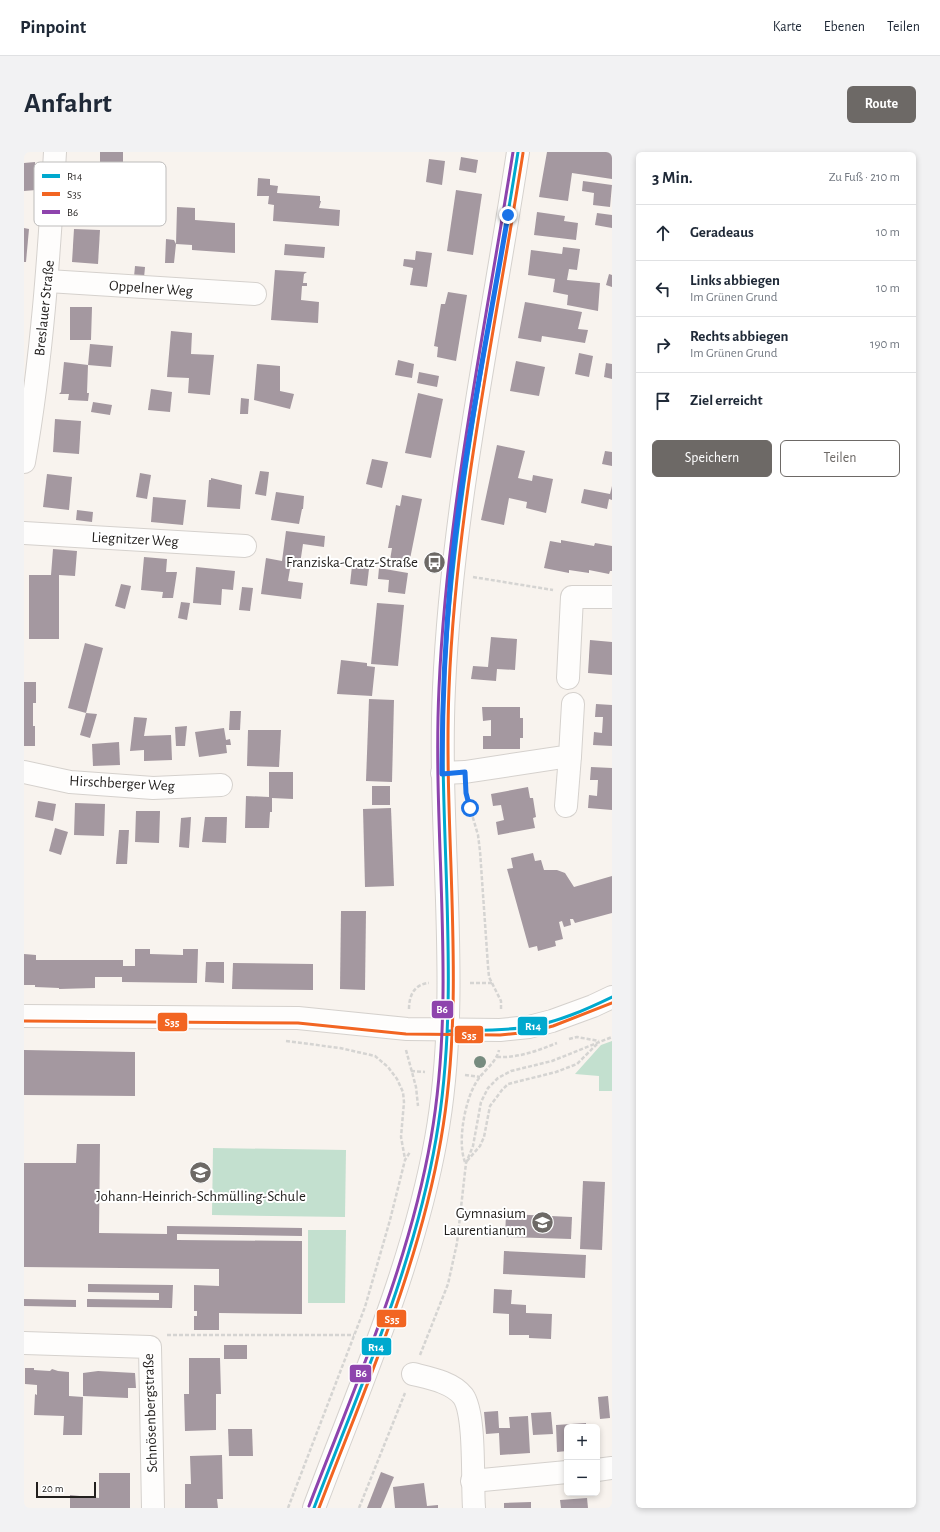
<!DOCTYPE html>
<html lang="de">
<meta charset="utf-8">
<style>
:root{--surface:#fff;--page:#f2f2f3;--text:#1f2937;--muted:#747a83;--line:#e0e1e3;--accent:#6d6966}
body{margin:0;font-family:"Alegreya Sans",sans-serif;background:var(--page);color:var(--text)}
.controls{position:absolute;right:12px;bottom:12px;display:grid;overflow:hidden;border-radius:6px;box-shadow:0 2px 6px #0003}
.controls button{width:36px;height:36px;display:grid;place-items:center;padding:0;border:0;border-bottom:1px solid var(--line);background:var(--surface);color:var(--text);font:20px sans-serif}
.scale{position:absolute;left:12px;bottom:10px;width:60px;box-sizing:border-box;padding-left:4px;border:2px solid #221f1d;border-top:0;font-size:11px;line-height:14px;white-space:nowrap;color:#221f1d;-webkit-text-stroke:3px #fff;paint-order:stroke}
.stop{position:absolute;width:12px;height:12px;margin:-9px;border:3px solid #1a73e8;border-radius:50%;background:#fff}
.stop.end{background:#1a73e8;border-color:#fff;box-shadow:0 1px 4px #0008}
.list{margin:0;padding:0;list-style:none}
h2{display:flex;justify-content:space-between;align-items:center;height:52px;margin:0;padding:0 16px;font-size:17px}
h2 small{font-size:13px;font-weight:400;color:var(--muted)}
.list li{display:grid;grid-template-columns:26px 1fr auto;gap:12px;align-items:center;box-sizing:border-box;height:56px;padding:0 16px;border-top:1px solid var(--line)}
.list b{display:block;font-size:15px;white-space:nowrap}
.list p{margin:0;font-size:13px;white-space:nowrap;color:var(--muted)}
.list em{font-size:13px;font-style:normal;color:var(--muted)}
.actions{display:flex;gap:8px;padding:12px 16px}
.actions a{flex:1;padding:9px 0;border:1px solid var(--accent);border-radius:6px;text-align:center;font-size:14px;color:var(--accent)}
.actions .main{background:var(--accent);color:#fff}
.icon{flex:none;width:22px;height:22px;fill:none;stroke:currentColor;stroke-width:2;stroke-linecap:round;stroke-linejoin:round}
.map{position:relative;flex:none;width:588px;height:1356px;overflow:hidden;border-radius:6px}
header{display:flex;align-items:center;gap:24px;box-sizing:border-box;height:56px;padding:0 20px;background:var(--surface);border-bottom:1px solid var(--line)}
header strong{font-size:19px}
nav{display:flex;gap:22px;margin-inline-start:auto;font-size:14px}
.intro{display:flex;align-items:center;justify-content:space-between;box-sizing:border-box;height:96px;padding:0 24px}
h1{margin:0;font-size:28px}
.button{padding:10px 18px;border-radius:6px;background:var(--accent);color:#fff;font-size:14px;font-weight:700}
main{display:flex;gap:24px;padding:0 24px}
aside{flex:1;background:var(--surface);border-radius:6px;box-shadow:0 2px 6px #0003}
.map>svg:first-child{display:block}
</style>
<header>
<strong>Pinpoint</strong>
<nav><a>Karte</a><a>Ebenen</a><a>Teilen</a></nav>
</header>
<div class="intro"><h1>Anfahrt</h1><a class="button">Route</a></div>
<main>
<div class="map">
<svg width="588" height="1356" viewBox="0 0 588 1356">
<rect width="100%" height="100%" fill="#f8f3ee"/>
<!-- green -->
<g fill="#c3e0cf">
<polygon points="588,889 588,939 575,939 575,924 551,922 577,893"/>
<polygon points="189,996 322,998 321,1065 188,1063"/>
<polygon points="284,1078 322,1078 321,1151 284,1151"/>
</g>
<!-- building -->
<g fill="#a498a0">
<polygon points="76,0 99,0 99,11 76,10"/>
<polygon points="523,0 588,0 588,27 548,21 544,49 515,45"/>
<polygon points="437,5 454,8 452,21 435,18"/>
<polygon points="405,7 421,9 418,33 402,30"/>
<polygon points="11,10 12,38 0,39 0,11"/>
<polygon points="234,26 246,27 246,33 254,34 253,41 296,44 296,49 297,49 295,56 316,58 315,74 249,69 250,53 244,52 245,44 233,44"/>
<polygon points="559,29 588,33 586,55 569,53 570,41 558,39"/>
<polygon points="432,38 458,42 449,103 423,99"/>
<polygon points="153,55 171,56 171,68 211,71 211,101 168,98 168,93 152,92 150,111 141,111 142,87 150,88 152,92"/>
<polygon points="513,60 541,64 540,69 554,71 552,88 510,83"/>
<polygon points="573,61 588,63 588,76 571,73"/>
<polygon points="0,76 5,77 2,110 0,110"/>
<polygon points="50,77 76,78 74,112 48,110"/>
<polygon points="261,92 301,95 300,106 260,103"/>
<polygon points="539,95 556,97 553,118 545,117 543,128 576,131 574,159 543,153 544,143 529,140 531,127 504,123 507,98 538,102"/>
<polygon points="392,99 408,101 403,135 386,133 389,116 379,114 380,107 391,108"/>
<polygon points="111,114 121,115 120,126 110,125"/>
<polygon points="251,118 283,120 280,122 279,131 283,131 283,134 278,134 277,148 295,150 294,171 247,168"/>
<polygon points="585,122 588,123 588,135 582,133"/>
<polygon points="424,140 443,143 432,209 413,205 414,195 410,194 417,152 421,152"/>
<polygon points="501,150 558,160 554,177 564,178 561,191 518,184 517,190 494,186"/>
<polygon points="46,155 68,155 67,188 46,188"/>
<polygon points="147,179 168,181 167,202 190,203 186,243 164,241 165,226 143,225"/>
<polygon points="66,192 89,194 87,215 64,213"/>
<polygon points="555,201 569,204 565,225 551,222"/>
<polygon points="374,208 390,212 388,226 371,223"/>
<polygon points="492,209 521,215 515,244 486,239"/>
<polygon points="40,210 64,213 63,241 65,241 64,249 44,248 45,242 35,242 37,240"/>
<polygon points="582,211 588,212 588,227 580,225"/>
<polygon points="233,212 256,214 256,239 270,242 266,257 230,248"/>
<polygon points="395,220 415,224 413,235 393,231"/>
<polygon points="127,237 148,240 146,260 124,258"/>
<polygon points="394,241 419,247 407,306 381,301"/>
<polygon points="217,246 225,247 224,262 216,262"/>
<polygon points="69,250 88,253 86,263 67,260"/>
<polygon points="31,267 57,269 55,302 29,300"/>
<polygon points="473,293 501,299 494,326 508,329 509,323 529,327 522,361 502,356 503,350 485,346 480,373 457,368"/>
<polygon points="581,299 588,300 588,314 578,312"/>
<polygon points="348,307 364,310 358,336 342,332"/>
<polygon points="236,319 245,320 242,344 231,342"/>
<polygon points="116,321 127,323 123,347 112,345"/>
<polygon points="23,322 48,325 45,358 19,355"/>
<polygon points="187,326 218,333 216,357 183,355 185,328 187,328"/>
<polygon points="588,334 588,348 585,347 583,357 557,351 560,337 586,342"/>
<polygon points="252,340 280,344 279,357 278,357 275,372 247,368"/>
<polygon points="378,343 398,347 385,412 366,408 368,396 364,396 372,353 376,354"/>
<polygon points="129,345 162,348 159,373 127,370"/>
<polygon points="53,358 69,360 68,370 52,368"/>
<polygon points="262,379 301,384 300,395 279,392 276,412 267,411 264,429 279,431 277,447 237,442 242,406 258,409"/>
<polygon points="537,388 570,394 571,391 588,394 588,419 586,419 585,422 565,418 565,421 545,418 545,421 520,416 526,389 537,391"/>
<polygon points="29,397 53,399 51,424 35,423 35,487 5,487 5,423 27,423"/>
<polygon points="120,405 143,407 142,420 153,420 149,446 138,446 139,440 117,438"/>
<polygon points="328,414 345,417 343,434 326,432"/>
<polygon points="172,415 211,419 209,438 198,437 197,453 169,451"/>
<polygon points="355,416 384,421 381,442 364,440 365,428 354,427"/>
<polygon points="97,432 107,434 101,457 91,454"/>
<polygon points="218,435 229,436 226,459 215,458"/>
<polygon points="157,450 166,451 163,468 154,466"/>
<polygon points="353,451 380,453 374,514 347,512"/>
<polygon points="467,485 493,487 491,518 473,517 472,529 447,527 449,514 464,515"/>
<polygon points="566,488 588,490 588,523 564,521"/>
<polygon points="61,491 79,496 62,561 73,562 66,586 56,583 62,561 44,556"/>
<polygon points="317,508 343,511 343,514 351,515 348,544 313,542"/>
<polygon points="0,530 12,530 12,551 9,551 9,574 11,574 11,594 0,594"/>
<polygon points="345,547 370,548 368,630 342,629"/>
<polygon points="572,552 588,553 588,594 569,593 570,580 578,581 579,565 571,565"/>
<polygon points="458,555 496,555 496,566 499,566 499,586 496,586 496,597 459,597 459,584 467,584 467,568 459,569"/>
<polygon points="206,559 217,559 216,578 205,578"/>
<polygon points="110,565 123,566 120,584 147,583 148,608 120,609 120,598 106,599"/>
<polygon points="163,574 161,594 152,594 151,575"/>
<polygon points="200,576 202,588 206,587 207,593 202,593 203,601 175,605 171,580"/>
<polygon points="224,578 257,578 255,615 223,614"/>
<polygon points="95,590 96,613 69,614 68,592"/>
<polygon points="567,615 588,616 588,658 564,656 565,643 573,644 574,628 566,628"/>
<polygon points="245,620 269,620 269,647 248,646 248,660 246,660 245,676 221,676 222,644 245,645"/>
<rect x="348" y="634" width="18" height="19"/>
<polygon points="504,635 506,646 509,646 512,665 509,666 511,676 474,683 472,670 480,668 477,653 469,654 467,642"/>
<polygon points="14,649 32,652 29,669 11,665"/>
<polygon points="51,651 81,652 80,684 50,683"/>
<polygon points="367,656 370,734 341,735 339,657"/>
<polygon points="112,659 136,659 135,691 111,690"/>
<polygon points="167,665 165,696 155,695 157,666"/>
<polygon points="181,665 203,665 202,691 178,690"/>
<polygon points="31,676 44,680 37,703 25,699"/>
<polygon points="95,678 105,678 103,712 92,712"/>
<polygon points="509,701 511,709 517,708 520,718 533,718 541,721 550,735 588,724 588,761 551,771 549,767 546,767 547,773 540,775 538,769 535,770 539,787 531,789 532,794 514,799 513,794 505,796 483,717 489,716 487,706"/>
<polygon points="317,759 342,759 341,838 316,837"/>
<polygon points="111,797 126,797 126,802 159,803 159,797 174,797 173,831 98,830 98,825 71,825 71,836 35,837 35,836 11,835 11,833 0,833 0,802 12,803 12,808 99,808 99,814 111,814"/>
<polygon points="182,810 200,810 200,831 181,830"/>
<polygon points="209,811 289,812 289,838 208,837"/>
<polygon points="0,898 111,900 111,944 0,943"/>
<polygon points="53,992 76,992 75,1081 143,1082 143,1074 278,1076 278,1084 153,1082 153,1088 278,1089 278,1162 195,1161 195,1178 170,1178 170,1164 173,1164 173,1159 170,1159 170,1133 195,1134 195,1117 0,1115 0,1011 52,1011"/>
<polygon points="559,1029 581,1030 578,1098 556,1097"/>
<polygon points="482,1062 548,1065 547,1087 481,1085"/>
<polygon points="480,1099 562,1103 561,1126 479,1122"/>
<polygon points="64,1132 149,1133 148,1156 63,1155 63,1147 135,1148 135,1141 64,1140"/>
<polygon points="470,1137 488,1138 487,1152 502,1153 502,1161 528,1162 527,1187 505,1186 505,1183 485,1183 485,1162 469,1161"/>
<polygon points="0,1147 52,1148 52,1155 0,1154"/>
<rect x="200" y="1193" width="23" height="14"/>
<polygon points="165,1206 196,1206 197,1242 192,1242 192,1278 161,1279 160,1242 165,1242"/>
<polygon points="1,1216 10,1216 10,1218 26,1219 28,1217 34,1219 45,1220 45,1244 59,1245 58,1283 39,1283 40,1264 10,1263 11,1242 13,1243 13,1233 1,1232"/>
<polygon points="74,1219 111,1221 112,1236 104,1236 104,1246 59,1244 59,1221"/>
<polygon points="584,1244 586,1266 576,1267 574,1245"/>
<polygon points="474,1259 475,1276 486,1276 485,1265 504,1264 506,1301 476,1303 475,1281 462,1282 460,1260"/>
<polygon points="527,1260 529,1282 509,1283 507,1261"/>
<polygon points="562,1271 562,1275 543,1275 543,1299 533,1300 532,1273"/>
<polygon points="204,1277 228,1277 229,1304 205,1304"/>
<polygon points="198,1303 199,1347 193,1347 194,1356 161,1356 161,1332 167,1332 166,1304"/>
<polygon points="357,1320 370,1325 357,1356 343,1356"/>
<polygon points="75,1321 106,1321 106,1356 46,1356 46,1343 75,1346"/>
<polygon points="400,1331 403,1354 414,1353 414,1356 371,1356 369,1335"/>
<polygon points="563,1346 564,1356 537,1356 536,1348"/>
<polygon points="507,1350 507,1356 480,1356 480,1351"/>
</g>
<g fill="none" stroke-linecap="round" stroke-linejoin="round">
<defs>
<g id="minor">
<polyline points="24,129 231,142"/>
<path d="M0,310C18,207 25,104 31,0"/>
<polyline points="0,381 221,394"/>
<polyline points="544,526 548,445 588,445"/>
<polyline points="0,620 46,630 129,636 197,633"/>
<polyline points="418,621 441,620 546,604 549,552"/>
<polyline points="542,654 546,604"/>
<polyline points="0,864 274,866 383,877 476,878 505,875 528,869 569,854 588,845"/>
<polyline points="0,1191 126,1195 129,1356"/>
<path d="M389,1222C405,1226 428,1230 439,1244C452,1262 448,1331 450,1356"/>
<polyline points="573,1318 588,1316"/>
<polyline points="448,1329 543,1320"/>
<path d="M290,1356C335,1235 389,1115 412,987C439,838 413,686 420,536C428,356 467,178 494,0"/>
</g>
</defs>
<!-- minor casing -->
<use href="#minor" stroke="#d5d1cd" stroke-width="24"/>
<!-- path -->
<g stroke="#d5d4d2" stroke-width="2.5" stroke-dasharray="4 2" stroke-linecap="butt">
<polyline points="449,425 529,438"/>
<polyline points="442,642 454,683 456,699 464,814 465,825 477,849 477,858"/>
<polyline points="446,831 468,831"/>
<path d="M385,857C385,844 390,832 405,831"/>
<polyline points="545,887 553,885 575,889"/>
<polyline points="262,889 316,896 351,904 364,915 373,927 379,940 380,950 377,985 381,1007"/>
<polyline points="382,898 392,935 394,954"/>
<path d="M473,905C494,906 513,899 533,891"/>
<polyline points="387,919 401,920"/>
<polyline points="441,923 456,925"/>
<polyline points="443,1009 456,994 460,985 466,954 478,938 484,932 532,920 553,912 575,890"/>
<path d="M441,1010C433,990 441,947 453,929C460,918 472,911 475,898"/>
<polyline points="143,1183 330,1183"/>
<polyline points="396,1203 424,1132 433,1091 442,1011 449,994 457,950 464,936 474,926 487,919 528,909 588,885"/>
<polyline points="264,1356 341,1155 366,1068 381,1008 386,1000"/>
<polyline points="335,1356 381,1241"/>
</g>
<!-- minor -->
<use href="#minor" stroke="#fefdfc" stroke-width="22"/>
<defs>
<g id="bus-1">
<path d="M424,879C451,878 478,879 504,875C534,870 561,858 588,845"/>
<path d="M290,1356C336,1235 390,1115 412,987C438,838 414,687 420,536C428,356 466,178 494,0"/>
</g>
<g id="bus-2">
<polyline points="0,869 274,871 382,882 476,883 506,880 529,874 588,851"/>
<path d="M295,1356C341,1236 395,1115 417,987C443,838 419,687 425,537C432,357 471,179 499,1"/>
</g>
<path id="bus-3" d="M285,1354C331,1234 385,1113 407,986C433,837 408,686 415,536C423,356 461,178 489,0"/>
</defs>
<!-- bus-1 casing -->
<use href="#bus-1" stroke="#fff" stroke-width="6"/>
<!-- bus-2 casing -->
<use href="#bus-2" stroke="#fff" stroke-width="6"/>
<!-- bus-3 casing -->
<use href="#bus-3" stroke="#fff" stroke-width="6"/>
<!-- bus-1 -->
<use href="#bus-1" stroke="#00a9ce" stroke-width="3"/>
<!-- bus-2 -->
<use href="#bus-2" stroke="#f26522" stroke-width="3"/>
<!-- bus-3 -->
<use href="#bus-3" stroke="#8e44ad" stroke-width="3"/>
</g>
<!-- trees -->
<circle fill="#768b7f" cx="456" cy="910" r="6"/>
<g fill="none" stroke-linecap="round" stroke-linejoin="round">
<!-- route -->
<path stroke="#1a73e8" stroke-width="5" d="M446,656L442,641L441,620L418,622C418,555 421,488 427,422C439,302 464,182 484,63"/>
</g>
<!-- icons -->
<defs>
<symbol id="bus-disc" viewBox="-11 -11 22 22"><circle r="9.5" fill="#6d6966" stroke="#fff"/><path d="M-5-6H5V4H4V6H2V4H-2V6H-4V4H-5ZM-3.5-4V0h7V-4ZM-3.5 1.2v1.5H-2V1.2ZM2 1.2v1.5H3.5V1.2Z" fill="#fff"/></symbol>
<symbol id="school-disc" viewBox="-11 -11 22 22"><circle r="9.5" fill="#6d6966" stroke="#fff"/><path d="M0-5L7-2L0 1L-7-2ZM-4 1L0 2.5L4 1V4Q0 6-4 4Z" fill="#fff"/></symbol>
</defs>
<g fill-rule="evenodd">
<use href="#bus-disc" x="398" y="398" width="25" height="25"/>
<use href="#school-disc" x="164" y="1008" width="25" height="25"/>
<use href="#school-disc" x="506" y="1058" width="25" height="25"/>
</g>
<g text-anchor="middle" stroke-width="4" stroke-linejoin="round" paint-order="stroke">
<!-- street labels -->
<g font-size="15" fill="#221f1d" stroke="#fff">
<text transform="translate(127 136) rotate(4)" y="5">Oppelner Weg</text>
<text transform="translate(20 156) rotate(-84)" y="5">Breslauer Straße</text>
<text transform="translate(111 387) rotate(3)" y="5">Liegnitzer Weg</text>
<text transform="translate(98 631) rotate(3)" y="5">Hirschberger Weg</text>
<text transform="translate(126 1261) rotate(-92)" y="5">Schnösenbergstraße</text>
</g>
<!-- poi labels -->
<g font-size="15" fill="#221f1d" stroke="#fff" text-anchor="end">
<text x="394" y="415">Franziska-Cratz-Straße</text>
<text x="177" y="1049" text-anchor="middle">Johann-Heinrich-Schmülling-Schule</text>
<text x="502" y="1066">Gymnasium<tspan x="502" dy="17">Laurentianum</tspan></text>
</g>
</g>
<!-- legend -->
<rect x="10" y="10" width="132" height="64" rx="6" fill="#fff" stroke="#bdbcbb" stroke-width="1"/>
<rect x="18" y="22" width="18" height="4" fill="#00a9ce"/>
<rect x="18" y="40" width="18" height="4" fill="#f26522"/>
<rect x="18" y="58" width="18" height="4" fill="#8e44ad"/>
<g font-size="11" fill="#221f1d">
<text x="43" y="28">R14</text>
<text x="43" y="46">S35</text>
<text x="43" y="64">B6</text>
</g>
<g stroke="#fff" stroke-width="1.5">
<rect x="407" y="848" width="23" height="19" rx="4" fill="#8e44ad"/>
<rect x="133" y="860" width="31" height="20" rx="4" fill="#f26522"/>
<rect x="493" y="864" width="31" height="20" rx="4" fill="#00a9ce"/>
<rect x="430" y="873" width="30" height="19" rx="4" fill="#f26522"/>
<rect x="352" y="1157" width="31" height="19" rx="4" fill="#f26522"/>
<rect x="337" y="1185" width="31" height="19" rx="4" fill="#00a9ce"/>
<rect x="325" y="1212" width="23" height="19" rx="4" fill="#8e44ad"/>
</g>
<g font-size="11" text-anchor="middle" font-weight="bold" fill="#fff">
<text x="418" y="861">B6</text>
<text x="148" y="874">S35</text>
<text x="509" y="878">R14</text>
<text x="445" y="887">S35</text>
<text x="368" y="1171">S35</text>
<text x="352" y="1199">R14</text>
<text x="337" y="1225">B6</text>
</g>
</svg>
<div class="controls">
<button>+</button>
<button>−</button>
</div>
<div class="scale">20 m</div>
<div class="stop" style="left:446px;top:656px"></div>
<div class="stop end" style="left:484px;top:63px"></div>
</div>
<aside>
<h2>3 Min.<small>Zu Fuß · 210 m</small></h2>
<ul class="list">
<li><svg class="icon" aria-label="ahead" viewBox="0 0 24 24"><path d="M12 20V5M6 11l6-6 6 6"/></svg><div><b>Geradeaus</b></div><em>10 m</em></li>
<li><svg class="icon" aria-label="left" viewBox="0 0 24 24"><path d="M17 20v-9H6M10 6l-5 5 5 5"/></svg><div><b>Links abbiegen</b><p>Im Grünen Grund</p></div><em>10 m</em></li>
<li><svg class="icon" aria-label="right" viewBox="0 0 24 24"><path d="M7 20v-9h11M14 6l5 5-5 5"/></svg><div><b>Rechts abbiegen</b><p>Im Grünen Grund</p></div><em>190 m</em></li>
<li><svg class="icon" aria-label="arrive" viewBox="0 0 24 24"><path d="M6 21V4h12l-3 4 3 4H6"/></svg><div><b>Ziel erreicht</b></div></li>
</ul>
<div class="actions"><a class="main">Speichern</a><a>Teilen</a></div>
</aside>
</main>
